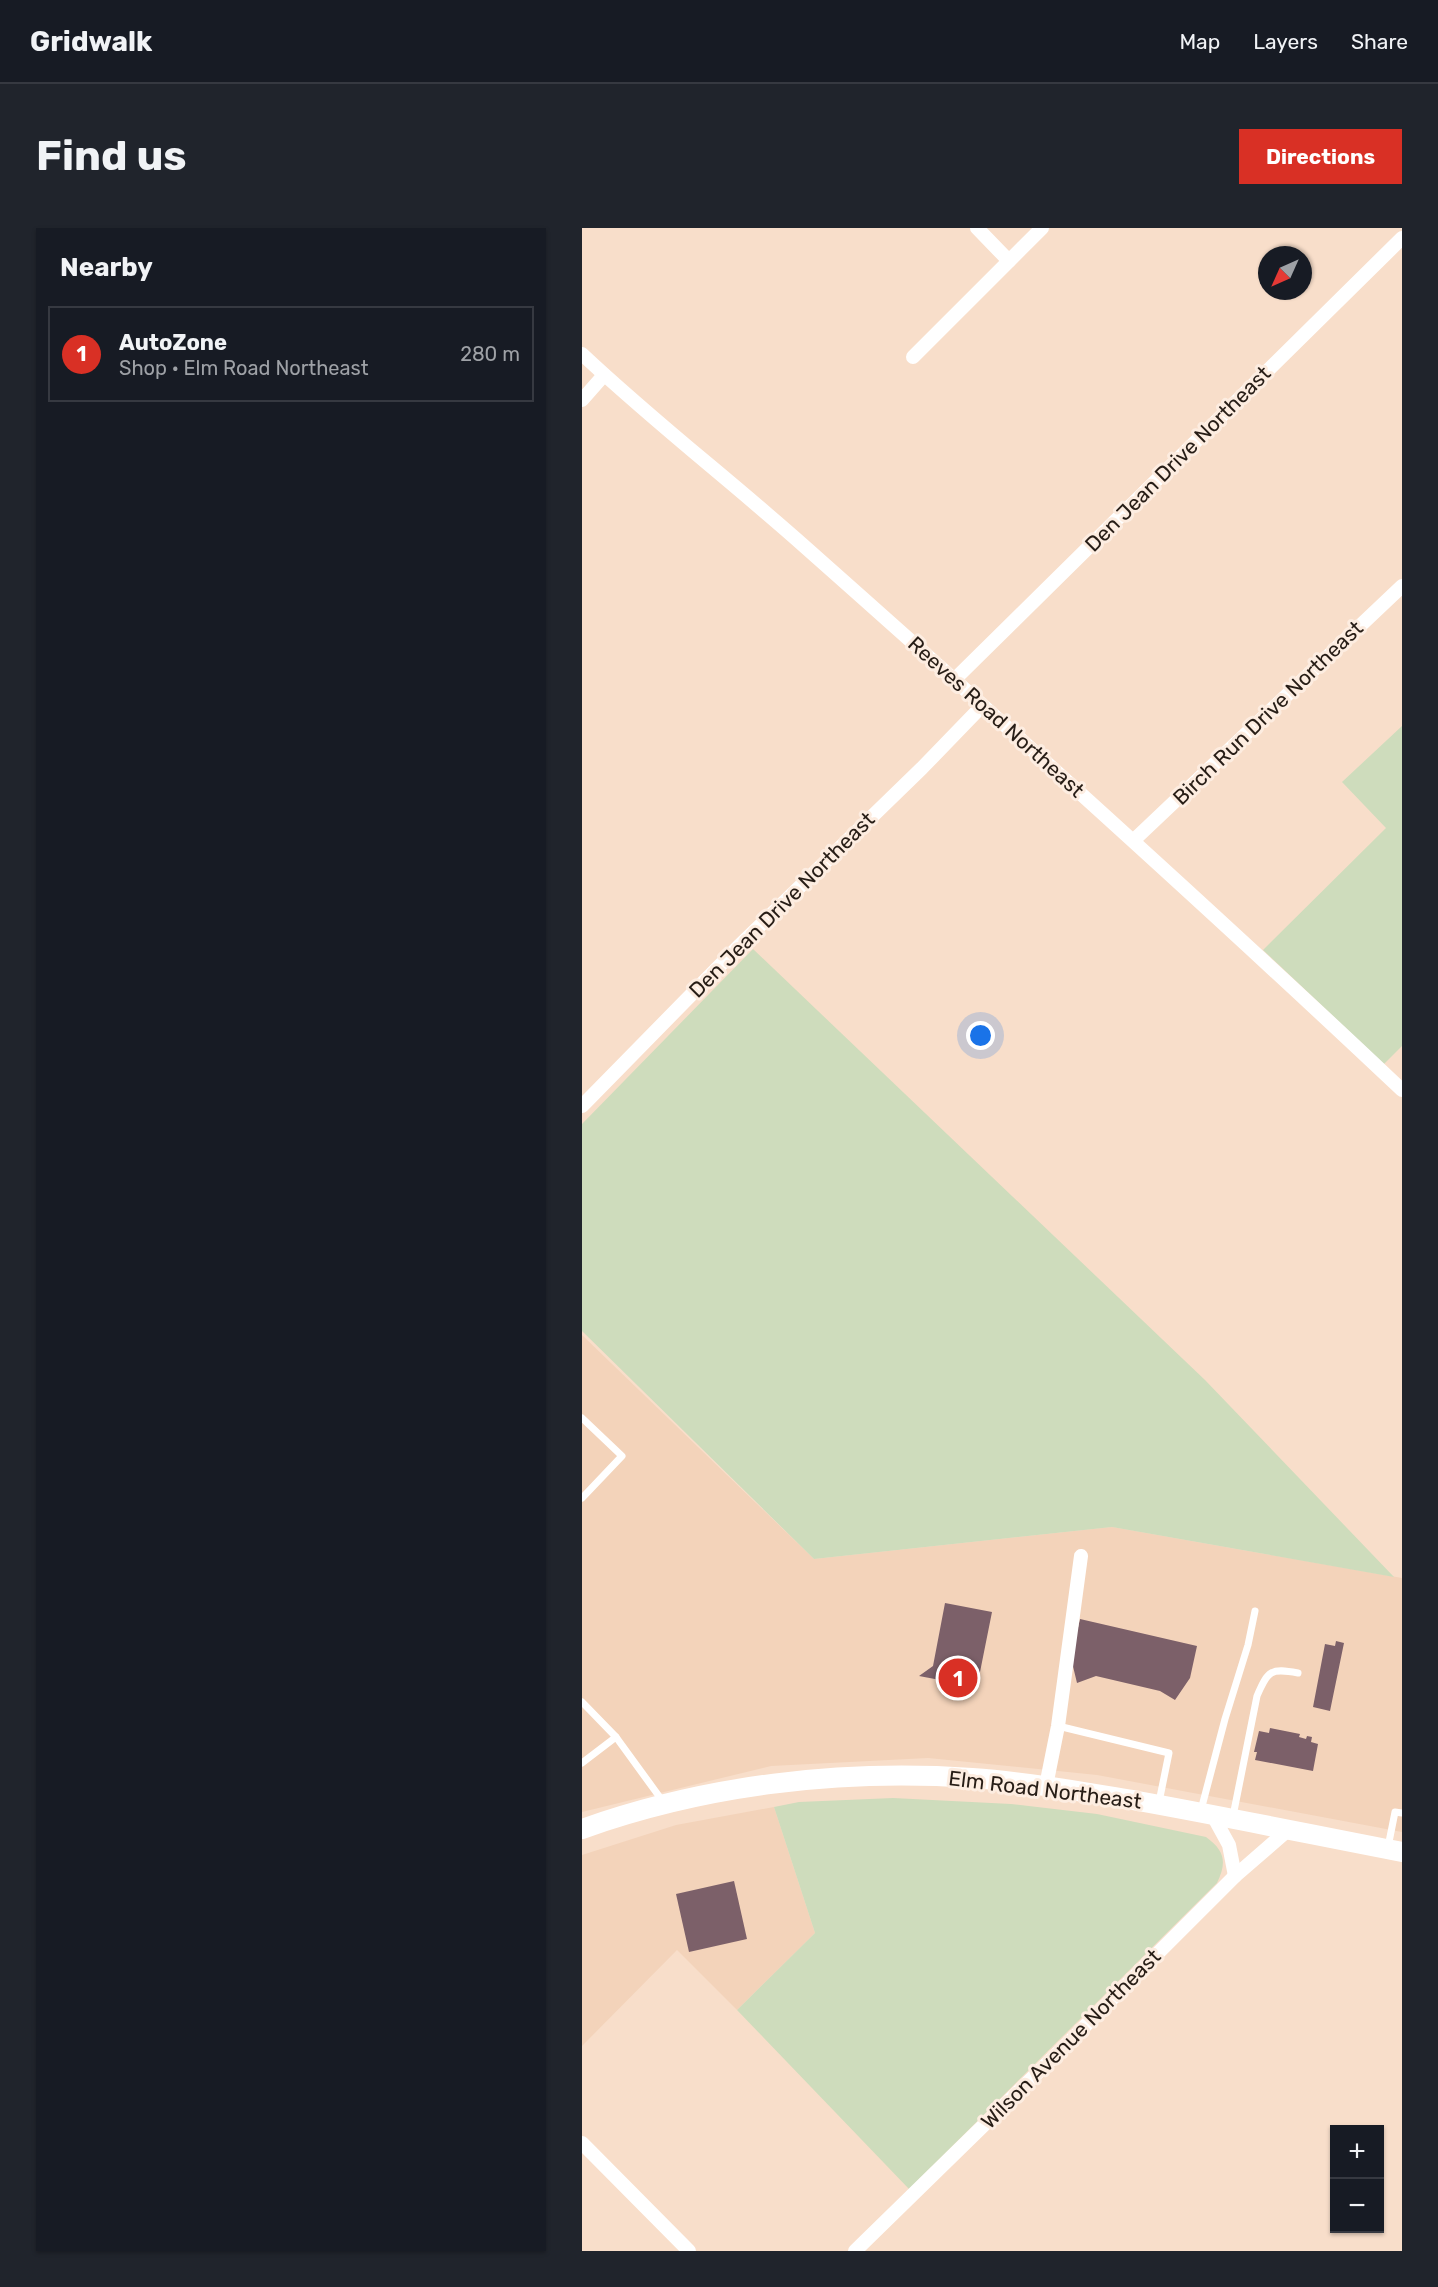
<!DOCTYPE html>
<meta charset="utf-8">
<style>
:root{--surface:#171b24;--page:#20242c;--text:#f1f3f6;--muted:#9ea1a6;--line:#363941;--accent:#d93025}
body{margin:0;font-family:Rubik,sans-serif;background:var(--page);color:var(--text)}
.controls{position:absolute;right:18px;bottom:18px;display:grid;overflow:hidden;border-radius:0px;box-shadow:0 2px 4px #0004}
.controls button{width:54px;height:54px;display:grid;place-items:center;padding:0;border:0;border-bottom:2px solid var(--line);background:var(--surface);color:var(--text);font:30px sans-serif}
.compass{position:absolute;left:676px;top:18px;width:54px;height:54px;border-radius:50%;background:var(--surface);box-shadow:0 2px 4px #0004;rotate:225deg}
.you{position:absolute;left:399px;top:808px;width:21px;height:21px;margin:-15px;border:4px solid #fff;border-radius:50%;background:#1a73e8;box-shadow:0 0 0 9px #1a73e833}
.badge{display:grid;place-items:center;width:39px;height:39px;border-radius:50%;background:var(--accent);color:#fff;font-size:20px;font-weight:700}
.pin{position:absolute;translate:-50% -50%;border:3px solid #fff;box-shadow:0 2px 6px #0006}
.list{margin:0;padding:0;list-style:none}
h2{display:flex;justify-content:space-between;align-items:center;height:78px;margin:0;padding:0 24px;font-size:26px}
h2 small{font-size:20px;font-weight:400;color:var(--muted)}
.list li{display:grid;grid-template-columns:39px 1fr auto;gap:18px;align-items:center;box-sizing:border-box;height:96px;margin:0 12px 12px;padding:0 12px;border:2px solid var(--line);border-radius:0px}
.list b{display:block;font-size:22px;white-space:nowrap}
.list p{margin:0;font-size:20px;white-space:nowrap;color:var(--muted)}
.list em{font-size:20px;font-style:normal;color:var(--muted)}
.map{position:relative;flex:none;width:820px;height:2023px;overflow:hidden;border-radius:0px}
header{display:flex;align-items:center;gap:36px;box-sizing:border-box;height:84px;padding:0 30px;background:var(--surface);border-bottom:2px solid var(--line)}
header strong{font-size:28px}
nav{display:flex;gap:33px;margin-inline-start:auto;font-size:21px}
.intro{display:flex;align-items:center;justify-content:space-between;box-sizing:border-box;height:144px;padding:0 36px}
h1{margin:0;font-size:42px}
.button{padding:15px 27px;border-radius:0px;background:var(--accent);color:#fff;font-size:21px;font-weight:700}
main{display:flex;gap:36px;padding:0 36px}
aside{flex:1;background:var(--surface);border-radius:0px;box-shadow:0 2px 4px #0004}
.map>svg:first-child{display:block}
</style>
<header>
<strong>Gridwalk</strong>
<nav><a>Map</a><a>Layers</a><a>Share</a></nav>
</header>
<div class="intro"><h1>Find us</h1><a class="button">Directions</a></div>
<main>
<aside>
<h2>Nearby<small></small></h2>
<ul class="list">
<li><span class="badge">1</span><div><b>AutoZone</b><p>Shop · Elm Road Northeast</p></div><em>280 m</em></li>
</ul>
</aside>
<div class="map">
<svg width="820" height="2023" viewBox="0 0 820 2023">
<rect width="100%" height="100%" fill="#f8deca"/>
<!-- built -->
<g fill="#f3d3ba">
<polygon points="0,1107 232,1331 530,1299 820,1350 820,1604 515,1547 346,1530 189,1538 0,1584"/>
<polygon points="192,1579 233,1705 155,1782 95,1722 0,1818 0,1627 94,1597"/>
</g>
<!-- green -->
<g fill="#cedcbc">
<polygon points="820,498 820,818 802,836 681,722 804,600 760,554"/>
<polygon points="171,721 623,1152 812,1349 530,1299 232,1331 0,1103 0,896"/>
<path d="M311,1570L429,1576L515,1586L624,1609C643,1623 645,1634 635,1655L327,1961L155,1782L233,1705L192,1579L217,1574Z"/>
</g>
<!-- building -->
<g fill="#7c6069">
<polygon points="363,1375 410,1384 395,1459 337,1448 351,1438"/>
<polygon points="498,1391 615,1418 608,1450 593,1472 578,1463 514,1448 495,1455 489,1430"/>
<polygon points="754,1413 762,1415 748,1483 731,1479 743,1416 753,1418"/>
<polygon points="688,1500 718,1506 717,1509 724,1511 725,1508 730,1509 729,1514 736,1516 731,1543 673,1532 675,1524 672,1524 677,1503 687,1505"/>
<polygon points="152,1653 165,1711 107,1724 94,1666"/>
</g>
<g fill="none" stroke-linecap="round" stroke-linejoin="round">
<!-- lane -->
<g stroke="#fff" stroke-width="7">
<polyline points="0,1190 40,1228 0,1270"/>
<polyline points="0,1474 34,1509 82,1575"/>
<polyline points="476,1498 587,1525 577,1574"/>
<polyline points="0,1535 34,1509"/>
<polyline points="619,1582 643,1491 666,1417 673,1383"/>
<path d="M651,1588L675,1468C686,1442 689,1440 716,1445"/>
<polyline points="806,1619 813,1584 820,1585"/>
</g>
<!-- street -->
<g stroke="#fff" stroke-width="14">
<polyline points="395,0 427,33"/>
<path d="M0,126C71,193 149,253 222,318C424,497 624,677 820,862"/>
<polyline points="331,129 460,0"/>
<polyline points="0,172 22,147"/>
<polyline points="373,451 820,10"/>
<polyline points="552,612 820,358"/>
<polyline points="0,878 158,717 340,540 400,478"/>
<polyline points="464,1558 476,1498 499,1328"/>
<polyline points="630,1586 647,1617 653,1648"/>
<polyline points="0,1915 107,2023"/>
<polyline points="273,2023 492,1809 653,1648 706,1602"/>
</g>
<!-- secondary -->
<path stroke="#fff" stroke-width="20" d="M0,1601C123,1557 259,1541 390,1550C446,1554 501,1564 556,1573C645,1589 732,1607 820,1624"/>
</g>
<g text-anchor="middle" stroke-width="6" stroke-linejoin="round" paint-order="stroke">
<!-- street labels -->
<g font-size="21" fill="#271d16" stroke="#fdede1">
<text transform="translate(596 231) rotate(-45)" y="7">Den Jean Drive Northeast</text>
<text transform="translate(686 485) rotate(-44)" y="7">Birch Run Drive Northeast</text>
<text transform="translate(414 489) rotate(42)" y="7">Reeves Road Northeast</text>
<text transform="translate(200 677) rotate(-45)" y="7">Den Jean Drive Northeast</text>
<text transform="translate(463 1562) rotate(7)" y="7">Elm Road Northeast</text>
<text transform="translate(489 1811) rotate(-45)" y="7">Wilson Avenue Northeast</text>
</g>
</g>
</svg>
<div class="controls">
<button>+</button>
<button>−</button>
</div>
<svg class="compass" viewBox="-18 -18 36 36"><path d="M0-13l5 13h-10z" fill="#e53935"/><path d="M0 13l5-13h-10z" fill="#9ea1a6"/></svg>
<div class="you"></div>
<div class="pin badge" style="left:376px;top:1450px">1</div>
</div>
</main>
